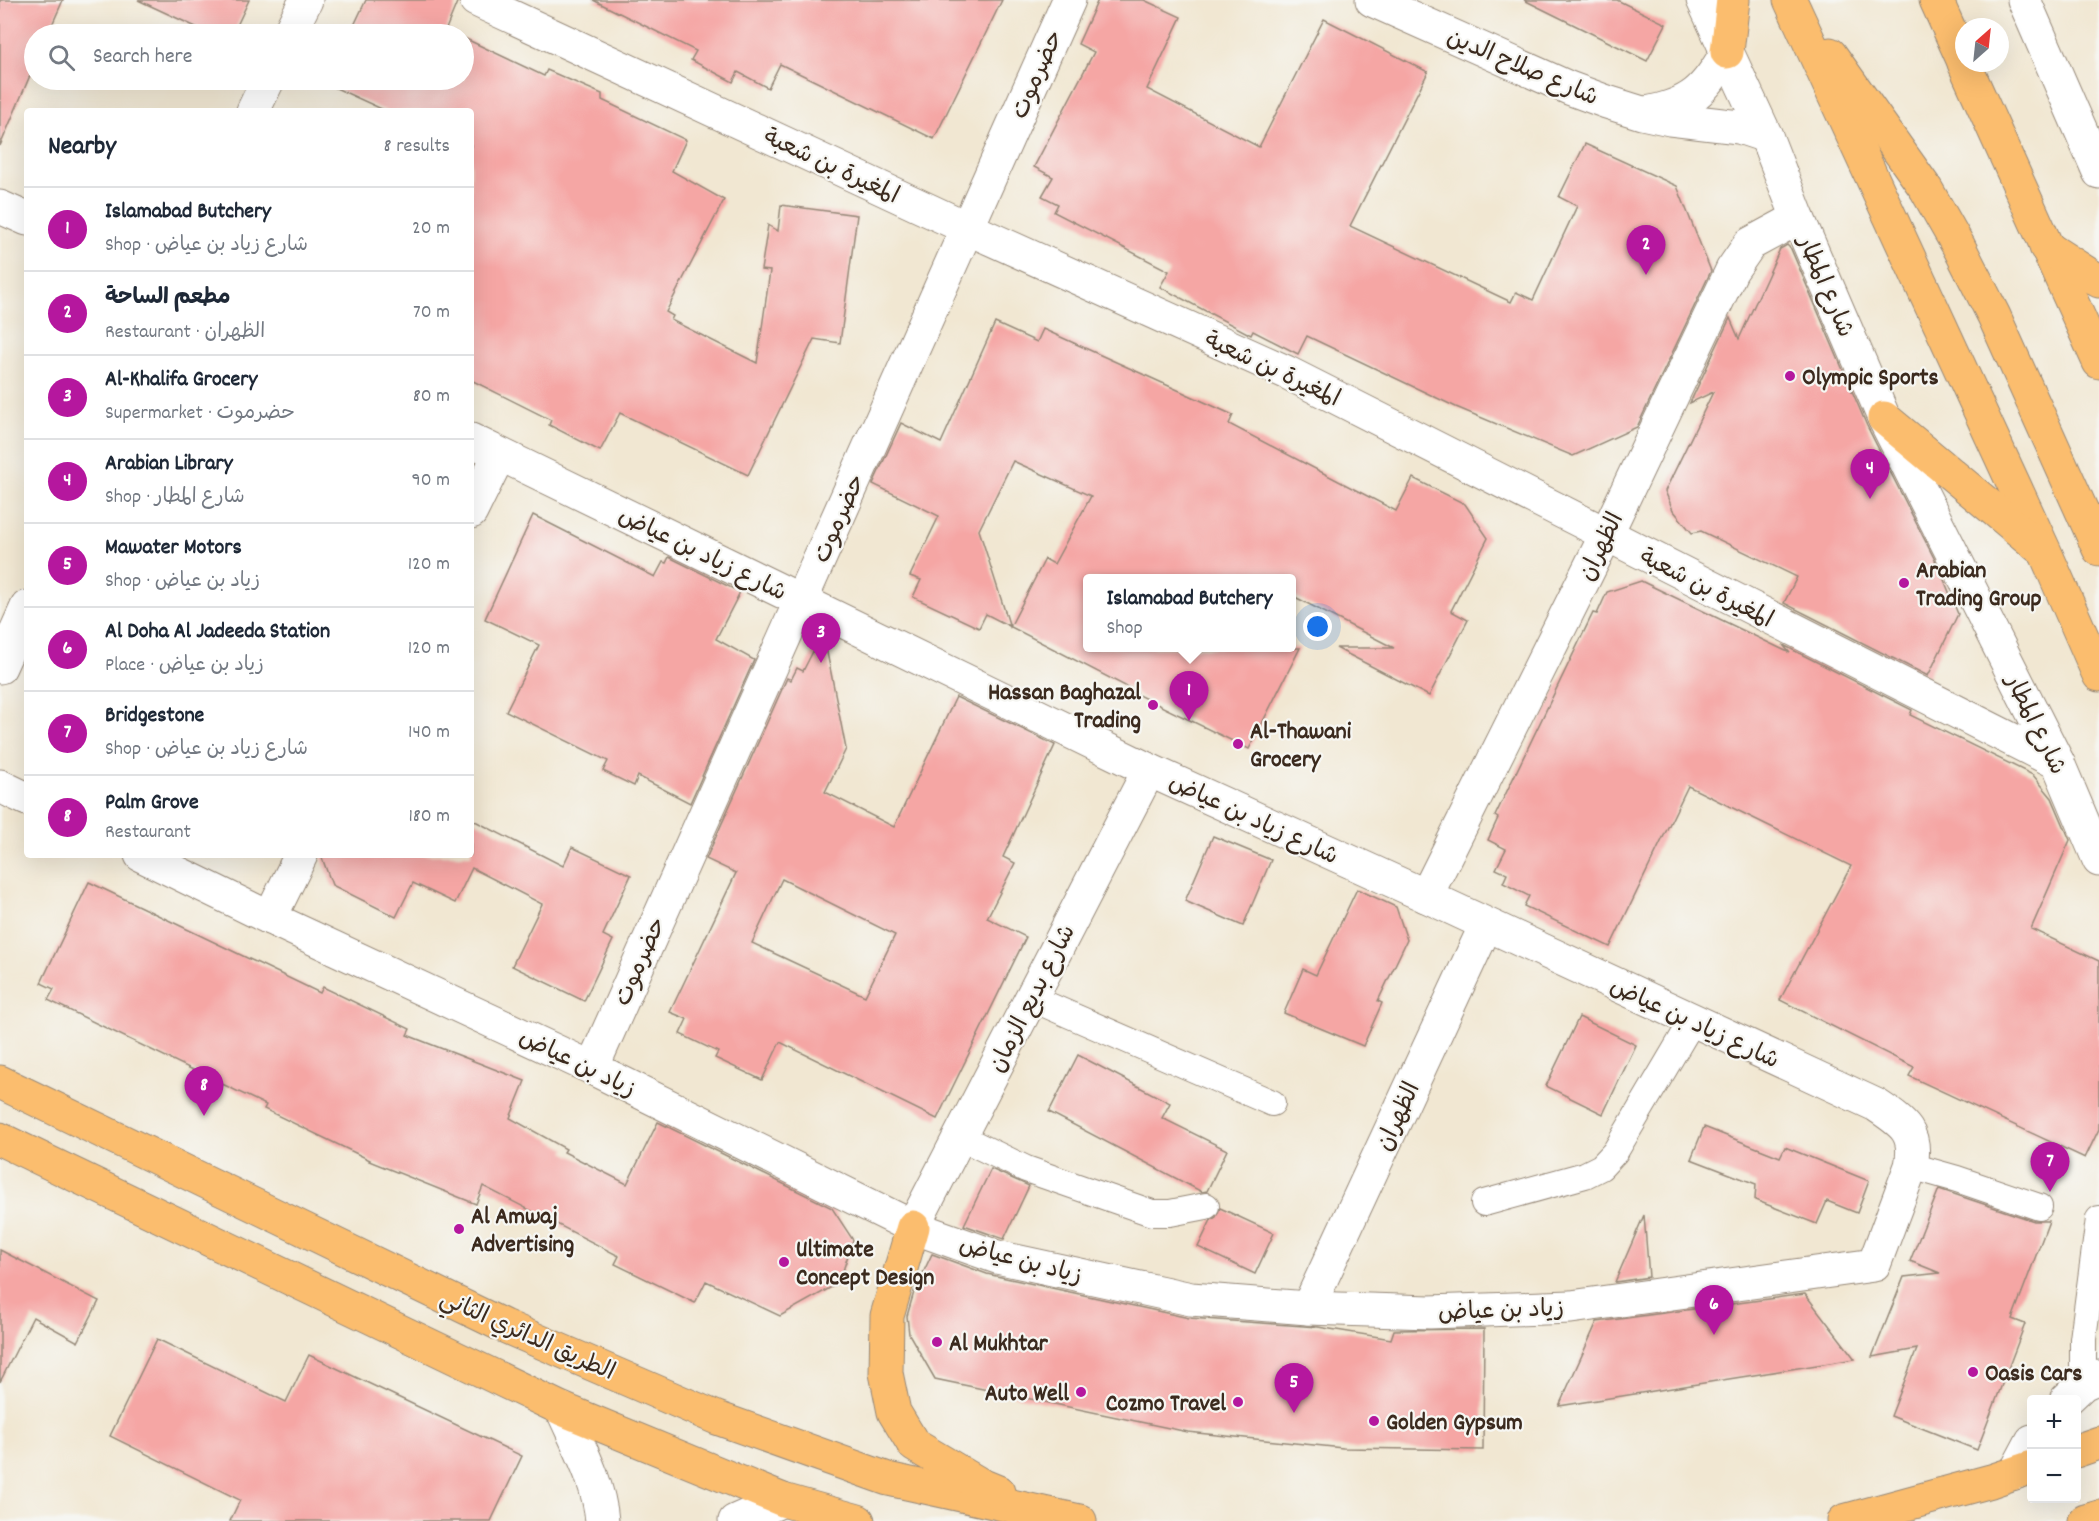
<!DOCTYPE html>
<meta charset="utf-8">
<style>
:root{--surface:#fff;--page:#f2f2f3;--text:#1f2937;--muted:#747a83;--line:#e0e1e3;--accent:#b5179e}
body{margin:0;font-family:Dekko,"Playpen Sans Arabic",sans-serif;background:var(--page);color:var(--text)}
.controls{position:absolute;right:18px;bottom:18px;display:grid;overflow:hidden;border-radius:6px;box-shadow:0 6px 24px #0002}
.controls button{width:54px;height:54px;display:grid;place-items:center;padding:0;border:0;border-bottom:2px solid var(--line);background:var(--surface);color:var(--text);font:30px sans-serif}
.compass{position:absolute;left:1955px;top:18px;width:54px;height:54px;border-radius:50%;background:var(--surface);box-shadow:0 6px 24px #0002;rotate:27deg}
.you{position:absolute;left:1318px;top:627px;width:21px;height:21px;margin:-15px;border:4px solid #fff;border-radius:50%;background:#1a73e8;box-shadow:0 0 0 9px #1a73e833}
.badge{display:grid;place-items:center;width:39px;height:39px;border-radius:50%;background:var(--accent);color:#fff;font-size:20px;font-weight:700}
.pin{position:absolute;translate:-50% -50px;filter:drop-shadow(0 2px 3px #0008)}
.pin::after{content:'';position:absolute;top:32px;width:21px;height:18px;background:inherit;clip-path:polygon(0 0,100% 0,50% 100%)}
.popup{position:absolute;left:1083px;top:574px;width:213px;height:78px;box-sizing:border-box;display:grid;place-content:center;border-radius:6px;background:var(--surface);filter:drop-shadow(0 2px 4px #0005);font-size:20px;white-space:nowrap;color:var(--muted)}
.popup b{font-size:22px;color:var(--text)}
.popup::after{content:'';position:absolute;left:50%;top:100%;margin-left:-12px;border:12px solid transparent;border-top-color:var(--surface)}
.list{margin:0;padding:0;list-style:none}
h2{display:flex;justify-content:space-between;align-items:center;height:78px;margin:0;padding:0 24px;font-size:26px}
h2 small{font-size:20px;font-weight:400;color:var(--muted)}
.list li{display:grid;grid-template-columns:39px 1fr auto;gap:18px;align-items:center;box-sizing:border-box;height:84px;padding:0 24px;border-top:2px solid var(--line)}
.list b{display:block;font-size:22px;white-space:nowrap}
.list p{margin:0;font-size:20px;white-space:nowrap;color:var(--muted)}
.list em{font-size:20px;font-style:normal;color:var(--muted)}
.icon{flex:none;width:33px;height:33px;fill:none;stroke:currentColor;stroke-width:2;stroke-linecap:round;stroke-linejoin:round}
.map{position:relative;flex:none;width:2099px;height:1521px;overflow:hidden}
.search{position:absolute;background:var(--surface);box-shadow:0 6px 24px #0002;left:24px;top:24px;width:450px;height:66px;display:flex;align-items:center;gap:15px;box-sizing:border-box;padding:0 21px;border-radius:33px;color:var(--muted);font-size:22px}
.panel{position:absolute;background:var(--surface);box-shadow:0 6px 24px #0002;left:24px;top:108px;width:450px;height:750px;border-radius:6px}
.map>svg:first-child{display:block}
</style>
<div class="map">
<svg width="2099" height="1521" viewBox="0 0 2099 1521">
<rect width="100%" height="100%" fill="#f6f6f2"/>
<filter id="ink" filterUnits="userSpaceOnUse"><feTurbulence type="fractalNoise" baseFrequency=".0167" numOctaves="2"/><feDisplacementMap in="SourceGraphic" scale="12" xChannelSelector="R" yChannelSelector="G"/><feConvolveMatrix kernelMatrix="1 2 1 2 8 2 1 2 1" color-interpolation-filters="sRGB"/></filter>
<filter id="wash" filterUnits="userSpaceOnUse"><feTurbulence type="fractalNoise" baseFrequency=".008" numOctaves="4" result="noise"/><feDisplacementMap in="SourceGraphic" scale="24" xChannelSelector="R" yChannelSelector="G"/><feGaussianBlur stdDeviation="1.35" result="paint"/><feColorMatrix in="noise" values="0 0 0 0 0 0 0 0 0 0 0 0 0 0 0 0 0 1.4 0 .05"/><feComposite in="paint" operator="in"/></filter>
<g filter="url(#wash)">
<rect width="100%" height="100%" fill="#f1e7d2"/>
<g id="blocks">
<!-- building -->
<g fill="#f5a6a4" fill-rule="evenodd">
<polygon points="0,0 63,0 48,34 34,34 34,66 0,146"/>
<polygon points="138,0 249,0 233,34 211,34"/>
<polygon points="366,0 458,0 446,29 457,34 350,34"/>
<polygon points="593,0 1002,0 934,139 780,64 768,88 738,72 733,82 691,60 696,51"/>
<polygon points="1098,0 1144,0 1181,17 1147,89 1259,147 1324,19 1428,72 1350,226 1511,302 1516,292 1533,300 1577,206 1559,197 1585,144 1677,186 1711,271 1637,427 1573,456 1456,407 1307,336 1298,354 1253,331 1251,335 1160,287 1169,271 1054,212 1058,204 1042,196 1053,177 1034,167 1094,52 1078,44"/>
<polygon points="1524,0 1617,0 1666,24 1647,61"/>
<polygon points="464,38 544,76 547,70 602,94 602,100 686,140 672,171 724,200 666,312 673,316 671,320 757,363 770,271 761,270 768,225 778,231 781,205 857,215 840,343 814,339 748,475 620,413 600,451 549,425 551,420 471,380 471,111 386,111 327,84 330,80 464,80"/>
<polygon points="1787,245 1791,249 1867,426 1940,570 1958,614 1928,676 1784,603 1797,577 1701,531 1692,533 1673,510 1665,491 1713,392 1690,403 1730,318 1739,339 1780,249"/>
<path d="M995,323L1037,342L1043,329L1233,415L1229,424L1396,511L1413,478L1465,504L1488,538L1451,611L1468,620L1429,696L1336,648H1394L1291,595V579H1087V648H1300L1249,749L1136,694L1137,692L986,614L979,628L913,597L921,580L910,576L939,516L873,484L901,423L941,443ZM1013,461L1091,496L1054,564L1045,559L1010,627L979,530Z"/>
<polygon points="533,515 655,577 663,562 666,563 669,557 740,592 716,639 754,660 690,803 638,776 634,786 603,771 608,761 506,711 539,645 485,619"/>
<polygon points="1641,581 1790,653 1783,645 1912,710 1910,715 2033,775 2052,798 2070,840 2031,929 2099,961 2099,1129 2085,1158 1909,1076 1914,1067 1780,1000 1851,866 1688,786 1610,947 1524,906 1529,896 1503,883 1507,874 1496,869 1506,849 1488,840 1498,818 1495,816 1593,613 1597,614 1607,592"/>
<path d="M823,632L846,749L825,792L894,827L956,697L1055,745L1003,857L1015,863L987,918L1026,937L937,1119L780,1042L762,1080L715,1058L718,1052L680,1034L687,1019L670,1012L736,873L706,859L787,678L791,680L797,668L803,671ZM782,879L895,935L865,996L752,943Z"/>
<polygon points="471,819 563,866 572,847 631,875 603,935 613,940 584,1001 512,966 542,904 472,868 455,903 413,883 396,917 332,885 321,855 471,855"/>
<polygon points="1213,836 1271,860 1243,926 1185,901"/>
<polygon points="89,882 320,993 323,987 410,1029 407,1035 525,1081 510,1118 566,1149 564,1152 627,1184 658,1122 832,1208 853,1240 839,1283 780,1316 706,1281 695,1303 615,1264 619,1256 483,1186 476,1204 369,1161 370,1160 264,1109 266,1105 48,1000 54,989 41,983"/>
<polygon points="1357,889 1396,907 1407,940 1378,1001 1382,1003 1363,1046 1284,1013 1303,969 1316,975"/>
<polygon points="1579,1017 1636,1045 1603,1114 1546,1086"/>
<polygon points="1078,1055 1170,1103 1162,1118 1227,1150 1207,1191 1202,1192 1049,1112"/>
<polygon points="1704,1127 1780,1157 1785,1147 1869,1181 1857,1213 1827,1201 1817,1224 1755,1200 1756,1184 1691,1159"/>
<polygon points="991,1169 1029,1186 1004,1239 964,1225"/>
<polygon points="1939,1189 2034,1221 2049,1221 2012,1319 2025,1324 1977,1450 1891,1416 1917,1349 1872,1357 1904,1277 1940,1273 1910,1261"/>
<polygon points="1220,1208 1274,1233 1255,1274 1198,1247 1211,1220 1216,1217"/>
<polygon points="1644,1215 1649,1277 1615,1282"/>
<polygon points="0,1250 99,1301 78,1342 33,1317 0,1382"/>
<polygon points="932,1254 987,1274 1189,1318 1318,1327 1391,1339 1394,1330 1484,1329 1483,1450 1343,1448 1188,1432 935,1379 909,1334 907,1316 914,1292"/>
<polygon points="1805,1294 1855,1359 1559,1406 1597,1322"/>
<polygon points="157,1339 286,1402 309,1355 522,1456 491,1521 230,1521 240,1500 110,1436"/>
</g>
</g>
</g>
<g filter="url(#ink)">
<use href="#blocks" fill-opacity="0" stroke="#968878" stroke-width="1.5"/>
<g fill="none" stroke-linecap="round" stroke-linejoin="round">
<defs>
<g id="service">
<polyline points="1031,998 1272,1103"/>
<polyline points="960,1137 1026,1169 1152,1213 1170,1213 1206,1206"/>
<polyline points="1911,1166 1957,1179 2039,1207"/>
<polyline points="1484,1203 1585,1175 1601,1167 1615,1152 1693,1020"/>
<polyline points="2083,1384 2083,1339 2099,1219"/>
</g>
<g id="minor">
<polyline points="476,0 967,228 1286,372 2058,763"/>
<polyline points="1372,0 1569,88 1607,102 1642,113 1670,119 1739,127 1766,136"/>
<polyline points="1703,0 1766,136 1798,218 1884,418 2058,763 2099,860"/>
<polyline points="2024,0 2099,172"/>
<polyline points="289,34 306,0"/>
<polyline points="253,111 268,80"/>
<path d="M1646,113C1691,105 1706,90 1727,52"/>
<polyline points="0,207 27,219"/>
<polyline points="471,512 499,455"/>
<polyline points="0,667 27,607"/>
<polyline points="0,786 27,799"/>
<path d="M141,855L270,918L592,1068L913,1227L997,1257L1191,1299L1308,1308L1430,1312L1571,1307L1874,1265L1911,1166C1918,1132 1903,1123 1876,1105L1426,896L1149,770L471,440"/>
<polyline points="1426,896 1606,535 1732,270 1750,244 1798,218"/>
<polyline points="270,918 301,855"/>
<polyline points="592,1068 1069,0"/>
<polyline points="913,1227 1149,770"/>
<polyline points="1308,1308 1486,925"/>
<polyline points="2066,1400 2083,1384 2099,1377"/>
<path d="M562,1409C578,1445 599,1482 602,1521"/>
<polyline points="2015,1473 2032,1441"/>
<polyline points="735,1521 783,1500"/>
</g>
<g id="primary">
<polyline points="1790,0 2045,552 2099,675"/>
<polyline points="1936,0 1964,62"/>
<polyline points="1727,52 1733,0"/>
<polyline points="1830,54 1926,189 1959,247 1994,316 2099,549"/>
<polyline points="1964,63 2099,362"/>
<polyline points="2046,247 2099,281"/>
<polyline points="1884,418 2039,547"/>
<polyline points="0,1082 504,1326 717,1418 888,1479 1080,1521"/>
<polyline points="0,1139 562,1409 783,1500 858,1521"/>
<polyline points="913,1227 887,1316 886,1373 894,1412 914,1445 981,1485 998,1492"/>
<polyline points="2076,1451 2099,1443"/>
<polyline points="1844,1521 1991,1481 2032,1467"/>
<polyline points="2085,1521 2099,1517"/>
</g>
</defs>
<!-- service casing -->
<use href="#service" stroke="#968878" stroke-width="28"/>
<!-- minor casing -->
<use href="#minor" stroke="#968878" stroke-width="35"/>
<!-- primary casing -->
<use href="#primary" stroke="#968878" stroke-width="35"/>
<!-- service -->
<use href="#service" stroke="#fff" stroke-width="26"/>
<!-- minor -->
<use href="#minor" stroke="#fff" stroke-width="33"/>
<!-- primary -->
<use href="#primary" stroke="#fbbd6e" stroke-width="33"/>
</g>
</g>
<!-- markers -->
<g fill="#b5179e" stroke="#f6f6f2" stroke-width="2">
<circle cx="1790" cy="376" r="6"/>
<circle cx="1904" cy="583" r="6"/>
<circle cx="1153" cy="705" r="6"/>
<circle cx="1238" cy="744" r="6"/>
<circle cx="459" cy="1229" r="6"/>
<circle cx="784" cy="1262" r="6"/>
<circle cx="937" cy="1342" r="6"/>
<circle cx="1973" cy="1372" r="6"/>
<circle cx="1081" cy="1392" r="6"/>
<circle cx="1238" cy="1402" r="6"/>
<circle cx="1374" cy="1421" r="6"/>
</g>
<g text-anchor="middle" stroke-width="4.5" stroke-linejoin="round" paint-order="stroke">
<!-- street labels -->
<g font-size="24" fill="#3b2a1e" stroke="#f6f6f2">
<text transform="translate(1523 66) rotate(23)" y="8">شارع صلاح الدين</text>
<text transform="translate(1036 74) rotate(-66)" y="8">حضرموت</text>
<text transform="translate(832 165) rotate(25)" y="8">المغيرة بن شعبة</text>
<text transform="translate(1827 286) rotate(67)" y="8">شارع المطار</text>
<text transform="translate(1273 368) rotate(25)" y="8">المغيرة بن شعبة</text>
<text transform="translate(838 518) rotate(-66)" y="8">حضرموت</text>
<text transform="translate(1600 546) rotate(-64)" y="8">الظهران</text>
<text transform="translate(703 553) rotate(26)" y="8">شارع زياد بن عياض</text>
<text transform="translate(1707 587) rotate(27)" y="8">المغيرة بن شعبة</text>
<text transform="translate(2037 724) rotate(64)" y="8">شارع المطار</text>
<text transform="translate(1254 818) rotate(25)" y="8">شارع زياد بن عياض</text>
<text transform="translate(639 961) rotate(-66)" y="8">حضرموت</text>
<text transform="translate(1031 998) rotate(-63)" y="8">شارع بديع الزمان</text>
<text transform="translate(1695 1022) rotate(25)" y="8">شارع زياد بن عياض</text>
<text transform="translate(578 1062) rotate(26)" y="8">زياد بن عياض</text>
<text transform="translate(1397 1116) rotate(-65)" y="8">الظهران</text>
<text transform="translate(1021 1259) rotate(15)" y="8">زياد بن عياض</text>
<text transform="translate(1501 1309) rotate(-2)" y="8">زياد بن عياض</text>
<text transform="translate(528 1334) rotate(24)" y="8">الطريق الدائري الثاني</text>
</g>
<!-- poi labels -->
<g font-size="24" font-weight="bold" fill="#3b2a1e" stroke="#f6f6f2" text-anchor="start">
<text x="1802" y="384">Olympic Sports</text>
<text x="1916" y="577">Arabian<tspan x="1916" dy="28">Trading Group</tspan></text>
<text x="1141" y="699" text-anchor="end">Hassan Baghazal<tspan x="1141" dy="28">Trading</tspan></text>
<text x="1250" y="738">Al-Thawani<tspan x="1250" dy="28">Grocery</tspan></text>
<text x="471" y="1223">Al Amwaj<tspan x="471" dy="28">Advertising</tspan></text>
<text x="796" y="1256">Ultimate<tspan x="796" dy="28">Concept Design</tspan></text>
<text x="949" y="1350">Al Mukhtar</text>
<text x="1985" y="1380">Oasis Cars</text>
<text x="1069" y="1400" text-anchor="end">Auto Well</text>
<text x="1226" y="1410" text-anchor="end">Cozmo Travel</text>
<text x="1386" y="1429">Golden Gypsum</text>
</g>
</g>
</svg>
<div class="controls">
<button>+</button>
<button>−</button>
</div>
<svg class="compass" viewBox="-18 -18 36 36"><path d="M0-13l5 13h-10z" fill="#e53935"/><path d="M0 13l5-13h-10z" fill="#747a83"/></svg>
<div class="you"></div>
<div class="pin badge" style="left:1189px;top:721px">1</div>
<div class="popup"><b>Islamabad Butchery</b>Shop</div>
<div class="pin badge" style="left:1646px;top:275px">2</div>
<div class="pin badge" style="left:821px;top:663px">3</div>
<div class="pin badge" style="left:1870px;top:499px">4</div>
<div class="pin badge" style="left:1294px;top:1413px">5</div>
<div class="pin badge" style="left:1714px;top:1335px">6</div>
<div class="pin badge" style="left:2050px;top:1192px">7</div>
<div class="pin badge" style="left:204px;top:1116px">8</div>
<div class="search"><svg class="icon" aria-label="search" viewBox="0 0 24 24"><circle cx="10" cy="10" r="6"/><path d="M15 15l6 6"/></svg>Search here</div>
<section class="panel">
<h2>Nearby<small>8 results</small></h2>
<ul class="list">
<li><span class="badge">1</span><div><b>Islamabad Butchery</b><p>Shop · شارع زياد بن عياض</p></div><em>20 m</em></li>
<li><span class="badge">2</span><div><b>مطعم الساحة</b><p>Restaurant · الظهران</p></div><em>70 m</em></li>
<li><span class="badge">3</span><div><b>Al-Khalifa Grocery</b><p>Supermarket · حضرموت</p></div><em>80 m</em></li>
<li><span class="badge">4</span><div><b>Arabian Library</b><p>Shop · شارع المطار</p></div><em>90 m</em></li>
<li><span class="badge">5</span><div><b>Mawater Motors</b><p>Shop · زياد بن عياض</p></div><em>120 m</em></li>
<li><span class="badge">6</span><div><b>Al Doha Al Jadeeda Station</b><p>Place · زياد بن عياض</p></div><em>120 m</em></li>
<li><span class="badge">7</span><div><b>Bridgestone</b><p>Shop · شارع زياد بن عياض</p></div><em>140 m</em></li>
<li><span class="badge">8</span><div><b>Palm Grove</b><p>Restaurant</p></div><em>180 m</em></li>
</ul>
</section>
</div>
